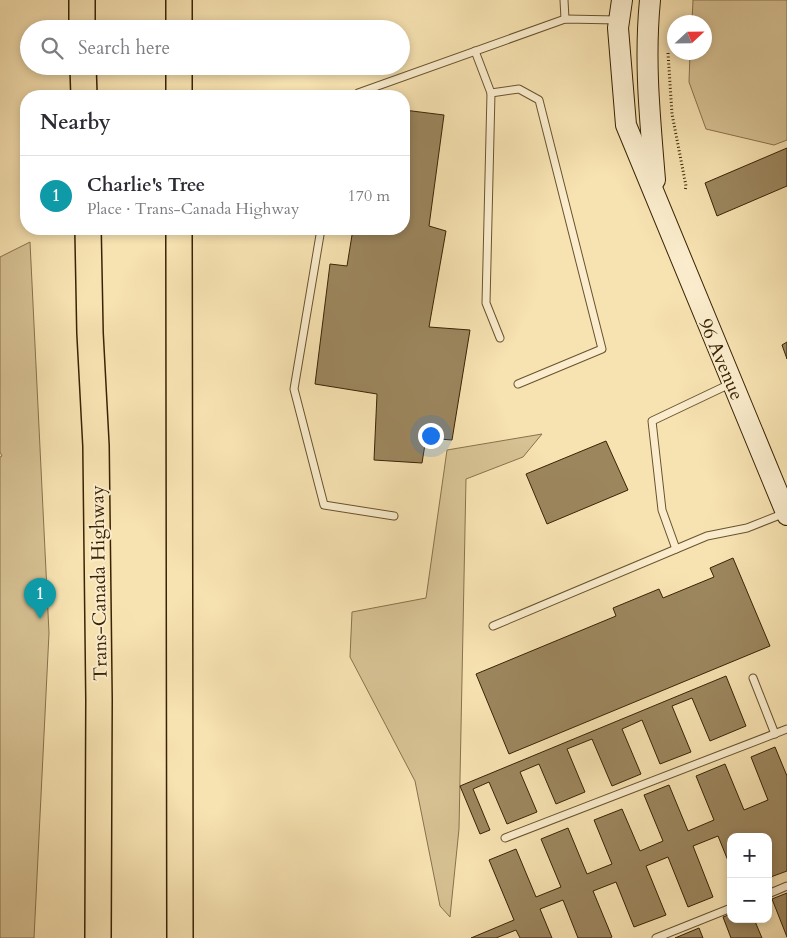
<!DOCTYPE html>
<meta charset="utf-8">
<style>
:root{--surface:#fff;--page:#f7f7f7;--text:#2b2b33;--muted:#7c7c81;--line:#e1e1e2;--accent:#8f2418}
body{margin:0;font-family:Cardo,serif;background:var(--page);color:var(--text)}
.controls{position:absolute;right:15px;bottom:15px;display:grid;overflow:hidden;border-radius:10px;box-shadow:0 2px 8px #0003}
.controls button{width:45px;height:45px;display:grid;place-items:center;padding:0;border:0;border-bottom:1px solid var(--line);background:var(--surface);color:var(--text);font:25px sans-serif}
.compass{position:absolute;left:667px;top:15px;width:45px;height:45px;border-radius:50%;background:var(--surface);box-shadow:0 2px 8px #0003;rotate:68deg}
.you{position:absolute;left:430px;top:435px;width:18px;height:18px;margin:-12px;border:4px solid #fff;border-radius:50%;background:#1a73e8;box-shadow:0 0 0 8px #1a73e833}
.badge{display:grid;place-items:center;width:32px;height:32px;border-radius:50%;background:var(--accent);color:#fff;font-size:16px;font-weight:700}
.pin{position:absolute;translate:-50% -41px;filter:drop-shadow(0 1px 2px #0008)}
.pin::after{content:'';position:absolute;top:26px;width:18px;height:15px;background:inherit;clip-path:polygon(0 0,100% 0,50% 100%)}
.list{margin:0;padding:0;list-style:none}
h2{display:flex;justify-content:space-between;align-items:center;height:65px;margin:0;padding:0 20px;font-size:21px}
h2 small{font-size:16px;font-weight:400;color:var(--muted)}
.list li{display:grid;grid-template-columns:32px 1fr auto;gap:15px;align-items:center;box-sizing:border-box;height:80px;padding:0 20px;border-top:1px solid var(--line)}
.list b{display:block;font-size:19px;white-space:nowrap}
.list p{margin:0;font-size:16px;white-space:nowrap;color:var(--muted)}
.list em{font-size:16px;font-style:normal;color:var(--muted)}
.icon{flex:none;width:28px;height:28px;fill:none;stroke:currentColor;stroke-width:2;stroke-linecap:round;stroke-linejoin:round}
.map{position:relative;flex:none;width:787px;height:938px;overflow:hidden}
.search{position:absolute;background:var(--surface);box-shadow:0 2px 8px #0003;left:20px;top:20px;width:390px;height:55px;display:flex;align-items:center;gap:12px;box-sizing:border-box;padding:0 18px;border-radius:28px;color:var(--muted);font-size:19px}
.panel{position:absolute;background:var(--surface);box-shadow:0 2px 8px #0003;left:20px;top:90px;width:390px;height:145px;border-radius:20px}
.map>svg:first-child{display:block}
</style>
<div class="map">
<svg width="787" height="938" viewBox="0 0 787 938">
<rect width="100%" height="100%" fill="#f7e2b1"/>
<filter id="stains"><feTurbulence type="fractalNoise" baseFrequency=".004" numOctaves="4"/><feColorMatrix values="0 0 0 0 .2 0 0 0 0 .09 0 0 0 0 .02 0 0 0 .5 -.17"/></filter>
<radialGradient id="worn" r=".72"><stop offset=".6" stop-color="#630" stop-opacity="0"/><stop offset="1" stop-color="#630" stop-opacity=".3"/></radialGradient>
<!-- green -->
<g fill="#d7c294" stroke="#88724c">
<polygon points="693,0 787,0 787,140 774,145 706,129 689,82 690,53 704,52 704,22 692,22"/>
<polygon points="30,242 49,633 34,938 0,938 0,457 2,456 0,452 0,257"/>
<polygon points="542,434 523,457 466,479 459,829 450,917 440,906 415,781 350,657 352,612 426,598 447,450"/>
</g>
<!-- building -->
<g fill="#9c865e" stroke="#392304">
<polygon points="404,110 444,115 429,226 446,231 429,327 470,330 452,440 426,438 422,463 374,460 377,394 315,384 330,264 347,266 353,229 404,229"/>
<polygon points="787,148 787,186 717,216 705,183"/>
<polygon points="787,342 787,359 782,345"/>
<polygon points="606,441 628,490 547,524 526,474"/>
<polygon points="733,558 770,646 509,754 476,674 616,616 613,608 659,589 663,598 714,577 710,568"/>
<polygon points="726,676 746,726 710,741 692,698 672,706 691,752 660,764 642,720 622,729 641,774 612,786 592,739 567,749 585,792 556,804 539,764 520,772 537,812 507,824 489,782 473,789 490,830 480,834 460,786"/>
<polygon points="775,747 787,776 787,871 768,878 768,837 731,837 731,868 718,836 693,846 713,897 688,907 668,857 646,866 666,915 634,927 616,882 593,891 612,937 610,938 578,938 563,900 540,909 552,938 520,938 516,930 496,938 471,938 514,920 489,860 516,849 536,897 561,887 541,839 568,828 587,874 612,864 594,820 622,809 640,851 663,841 644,795 669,785 688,831 714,820 696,776 725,764 744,810 768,800 751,757"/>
<polygon points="787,893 787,937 772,899"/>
<polygon points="731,914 731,919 754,919 762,938 731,938 723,917"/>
<polygon points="699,928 703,938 675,938"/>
</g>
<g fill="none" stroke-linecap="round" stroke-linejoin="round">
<defs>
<g id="service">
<polyline points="564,0 565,19"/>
<polyline points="475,51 491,93 486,303 500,338"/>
<polyline points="491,93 519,89 539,100 602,349 518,384"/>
<polyline points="356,96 358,93 565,19 618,20"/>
<polyline points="321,229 294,389 324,505 394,516"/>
<polyline points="676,549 662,510 652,421 732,383"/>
<polyline points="493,626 707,536 747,528 785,513"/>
<polyline points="753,678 775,734"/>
<polyline points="505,838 787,729"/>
<polyline points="768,894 787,886"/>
<polyline points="656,938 731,908"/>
</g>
<g id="secondary">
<polyline points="622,0 618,28 626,125 787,515"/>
<path d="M650,0C644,62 650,118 655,180"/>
</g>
<g id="motorway">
<polyline points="82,0 82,29"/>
<polyline points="179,0 179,29"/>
<polyline points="83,66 84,96"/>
<polyline points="179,66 179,96"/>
<polyline points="88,229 90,333 96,446 99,700 98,938"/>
<polyline points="179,229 180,938"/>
</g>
</defs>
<!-- service casing -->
<use href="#service" stroke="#68532f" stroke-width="9"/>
<!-- secondary casing -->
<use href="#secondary" stroke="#392304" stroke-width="22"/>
<!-- motorway casing -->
<use href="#motorway" stroke="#392304" stroke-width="28"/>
<!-- path -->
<polyline stroke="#392304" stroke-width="3" stroke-dasharray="1 2.5" stroke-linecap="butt" points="668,53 672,114 686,186 685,191"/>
<!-- service -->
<use href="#service" stroke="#faeccc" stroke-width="7"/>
<!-- secondary -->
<use href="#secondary" stroke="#faeccc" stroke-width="20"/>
<!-- motorway -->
<use href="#motorway" stroke="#f7e2b1" stroke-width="25"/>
</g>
<g text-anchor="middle" stroke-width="4" stroke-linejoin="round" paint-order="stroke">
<!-- street labels -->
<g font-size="19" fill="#392304" stroke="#faeccc">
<text transform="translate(722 359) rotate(67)" y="7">96 Avenue</text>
<text transform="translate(98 583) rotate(-91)" y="7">Trans-Canada Highway</text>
</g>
</g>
<rect width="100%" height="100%" filter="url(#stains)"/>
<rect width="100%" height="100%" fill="url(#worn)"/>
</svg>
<div class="controls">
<button>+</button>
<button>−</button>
</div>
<svg class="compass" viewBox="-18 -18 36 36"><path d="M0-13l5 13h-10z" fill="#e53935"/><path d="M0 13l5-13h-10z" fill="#7c7c81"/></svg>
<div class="you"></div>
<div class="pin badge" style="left:40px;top:619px;background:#0f9aa8">1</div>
<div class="search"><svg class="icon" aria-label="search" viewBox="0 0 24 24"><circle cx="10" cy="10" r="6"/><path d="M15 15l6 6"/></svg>Search here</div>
<section class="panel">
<h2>Nearby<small></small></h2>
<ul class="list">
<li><span class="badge" style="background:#0f9aa8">1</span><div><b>Charlie's Tree</b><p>Place · Trans-Canada Highway</p></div><em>170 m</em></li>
</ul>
</section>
</div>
